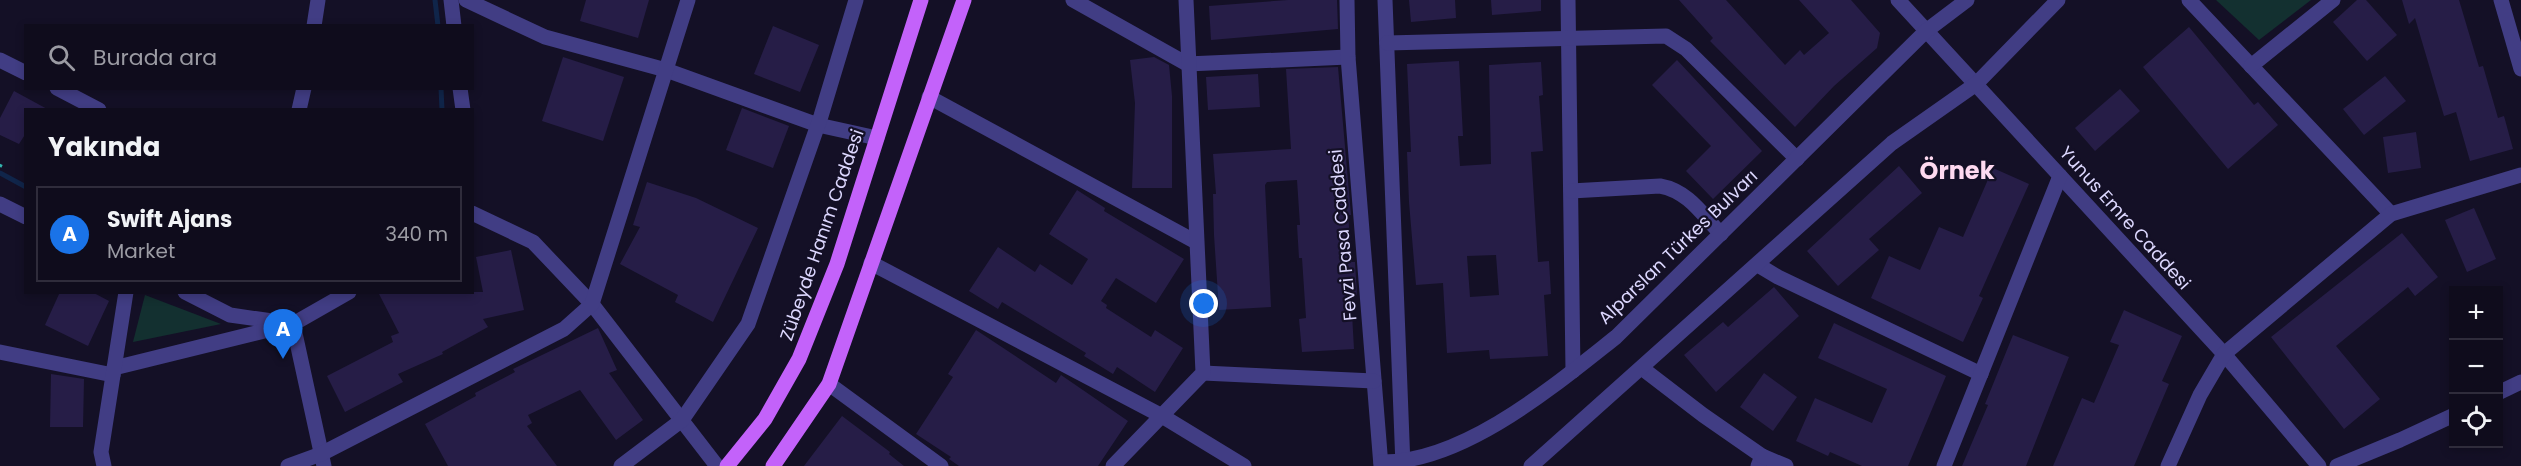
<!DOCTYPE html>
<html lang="tr">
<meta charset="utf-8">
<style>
:root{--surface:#0f0c1c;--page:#181525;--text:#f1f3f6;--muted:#9b9ba3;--line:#2f2c3b;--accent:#1a73e8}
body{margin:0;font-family:Poppins,sans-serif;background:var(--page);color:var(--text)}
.controls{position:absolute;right:18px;bottom:18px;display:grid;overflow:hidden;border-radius:0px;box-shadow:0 3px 9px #0003}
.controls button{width:54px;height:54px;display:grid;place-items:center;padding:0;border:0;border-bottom:2px solid var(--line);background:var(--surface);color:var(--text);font:30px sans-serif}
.you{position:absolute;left:1204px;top:304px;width:21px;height:21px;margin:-15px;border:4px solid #fff;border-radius:50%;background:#1a73e8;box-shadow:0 0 0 9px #1a73e833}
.badge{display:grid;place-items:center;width:39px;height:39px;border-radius:50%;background:var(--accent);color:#fff;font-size:20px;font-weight:700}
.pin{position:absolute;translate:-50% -50px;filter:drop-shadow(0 2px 3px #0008)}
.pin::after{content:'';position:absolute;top:32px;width:21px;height:18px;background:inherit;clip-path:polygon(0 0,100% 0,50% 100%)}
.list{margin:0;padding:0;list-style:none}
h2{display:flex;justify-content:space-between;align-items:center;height:78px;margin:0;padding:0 24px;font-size:26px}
h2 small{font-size:20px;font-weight:400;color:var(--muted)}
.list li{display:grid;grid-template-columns:39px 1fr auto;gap:18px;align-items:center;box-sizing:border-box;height:96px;margin:0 12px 12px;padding:0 12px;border:2px solid var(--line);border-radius:0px}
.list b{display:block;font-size:22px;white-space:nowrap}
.list p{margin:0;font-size:20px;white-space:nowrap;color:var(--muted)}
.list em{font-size:20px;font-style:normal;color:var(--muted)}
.icon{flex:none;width:33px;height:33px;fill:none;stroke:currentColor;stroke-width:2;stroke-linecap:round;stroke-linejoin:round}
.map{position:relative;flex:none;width:2521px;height:466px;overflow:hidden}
.search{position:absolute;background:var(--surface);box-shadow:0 3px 9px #0003;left:24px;top:24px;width:450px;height:66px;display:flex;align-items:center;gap:15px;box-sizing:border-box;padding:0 21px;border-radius:0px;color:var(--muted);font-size:22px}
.panel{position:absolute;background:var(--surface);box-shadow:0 3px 9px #0003;left:24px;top:108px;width:450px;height:186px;border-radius:0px}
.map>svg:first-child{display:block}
</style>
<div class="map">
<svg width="2521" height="466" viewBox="0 0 2521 466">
<rect width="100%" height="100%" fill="#141026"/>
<!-- green -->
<g fill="#133030">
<polygon points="2216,0 2311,0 2259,40"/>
<polygon points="145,295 221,324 133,342"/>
</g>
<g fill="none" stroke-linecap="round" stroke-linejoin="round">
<!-- stream -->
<g stroke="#10254a" stroke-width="5">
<polyline points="435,0 438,26"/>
<polyline points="441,88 442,110"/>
<polyline points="0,173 26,187"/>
</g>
</g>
<!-- building -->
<g fill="#261d47" fill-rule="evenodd">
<polygon points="586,0 649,0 638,38 580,21"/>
<polygon points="1288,0 1337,0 1338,29 1211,40 1209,6"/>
<polygon points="1409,0 1455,0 1456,18 1411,22"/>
<polygon points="1491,0 1541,0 1541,11 1492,15"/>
<polygon points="1679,0 1726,0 1785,65 1800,50 1804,55 1829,33 1799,0 1851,0 1880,33 1877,48 1834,86 1795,127 1710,41 1713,38"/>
<polygon points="2357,0 2366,0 2397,35 2367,61 2333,22"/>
<polygon points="2402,0 2459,0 2479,67 2483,66 2498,118 2504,116 2513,149 2470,161 2456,112 2444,116 2415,18 2409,24"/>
<polygon points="773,26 819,45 800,92 754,74"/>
<polygon points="2189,27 2254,105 2258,102 2278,125 2228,169 2143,67"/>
<polygon points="563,57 624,77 603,141 542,121"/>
<polygon points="1154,57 1169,65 1172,96 1172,188 1132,188 1135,103 1130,60"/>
<polygon points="1677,60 1762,151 1713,199 1686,171 1711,146 1652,85"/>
<path d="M1459,61L1463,136H1458L1460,166L1491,164L1489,65L1541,62L1543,95L1539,96L1543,151L1531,152L1538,262L1549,261L1551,294L1544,295L1548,356L1490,359L1489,350L1447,353L1443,283L1416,285L1409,202L1407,152H1411L1407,64ZM1496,255L1499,295L1470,297L1467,256Z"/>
<polygon points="1338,67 1351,215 1348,215 1352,262 1355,262 1357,295 1351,296 1354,349 1302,352 1299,319 1306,318 1302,258 1299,258 1297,225 1300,225 1297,180 1267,182 1265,185 1271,307 1219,310 1214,235 1213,194 1216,194 1213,154 1291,149 1286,69"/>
<polygon points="1258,74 1260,107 1208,110 1206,77"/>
<polygon points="2385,76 2406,101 2364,135 2343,109"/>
<polygon points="2120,89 2140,111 2095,151 2075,128"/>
<polygon points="14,91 49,110 26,110 26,133 19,144 0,135 0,118"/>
<polygon points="742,108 789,126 773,168 726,150"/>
<polygon points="2416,132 2421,168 2388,173 2383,137"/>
<polygon points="1899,166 1922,193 1869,239 1879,250 1838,286 1807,251"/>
<polygon points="1993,168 2029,184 1979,296 1983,298 1963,342 1871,298 1889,256 1920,270 1939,227 1963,237"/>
<polygon points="647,182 696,198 758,228 713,322 675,302 678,295 620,264 640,227 633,225"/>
<polygon points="1077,190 1105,208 1104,211 1184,259 1156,303 1116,278 1101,301 1107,305 1106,308 1151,337 1155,330 1183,348 1155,392 1117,367 1113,374 1084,356 1086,353 1002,302 998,309 969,291 998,247 1035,272 1040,264 1072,285 1088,259 1049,234"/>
<polygon points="2474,208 2496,259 2467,272 2445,220"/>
<polygon points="2402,233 2438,277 2415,296 2408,287 2336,346 2380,399 2344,429 2271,337"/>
<polygon points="511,250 524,310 483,319 488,327 442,352 443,354 398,374 403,382 345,412 327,376 393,342 391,336 399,333 378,292 483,292 476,257"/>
<polygon points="1774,287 1799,316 1716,392 1684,355 1723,322 1728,327"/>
<polygon points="60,292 92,292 109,301 88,346 45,325"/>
<polygon points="2124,310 2182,336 2162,381 2169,384 2134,466 2053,466 2082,398 2094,403 2119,345 2110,342"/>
<polygon points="1834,323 1946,376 1908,466 1862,466 1830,452 1828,456 1796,441 1815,398 1872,423 1887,389 1818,358"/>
<polygon points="598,328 617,370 609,373 643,420 616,440 580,390 528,415 532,423 527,426 557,466 448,466 425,424 476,396 475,393 515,372 513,369"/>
<polygon points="976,330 1056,383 1061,375 1128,421 1098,466 959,466 949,459 951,457 916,434 953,377 948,374"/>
<polygon points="2013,335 2069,357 2026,466 1962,466 1988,405 1985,404"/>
<polygon points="1764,373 1797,397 1773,431 1740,407"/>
<polygon points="51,374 84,379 83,427 50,427"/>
<polygon points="842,416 890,452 889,454 904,466 804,466"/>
</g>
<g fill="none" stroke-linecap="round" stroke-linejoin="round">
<!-- path -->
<polyline stroke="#34b5af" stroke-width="3" stroke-dasharray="3 4.5" stroke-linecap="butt" points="0,167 3,161"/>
<!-- minor -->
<g stroke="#413d84" stroke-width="15">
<polyline points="451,0 454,26"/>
<polyline points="466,0 545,37 666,70 818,125 877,138"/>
<polyline points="1073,0 1187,64 1348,57"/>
<polyline points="1347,0 1348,57 1381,466"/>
<polyline points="1385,0 1403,466"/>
<polyline points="1568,0 1573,371"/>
<polyline points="1898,0 2224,354 2319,466"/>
<polyline points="2189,0 2391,214"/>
<polyline points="2501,0 2521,69"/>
<polyline points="314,26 318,0"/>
<polyline points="1387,43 1666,36 1686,49 1797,159"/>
<polyline points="0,60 26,73"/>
<polyline points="2251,66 2333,0"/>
<polyline points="57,88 99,110"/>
<polyline points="460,88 463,110"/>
<polyline points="929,97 1196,242"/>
<polyline points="299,110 304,88"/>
<path d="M1571,191L1660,186C1688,191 1702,214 1721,234"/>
<polyline points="0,204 26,217"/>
<polyline points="472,213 533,242 592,304 717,466"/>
<polyline points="871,263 1162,416 1244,466"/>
<polyline points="1758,265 1778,277 1981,374"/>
<polyline points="185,292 230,315 293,324 349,292"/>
<polyline points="0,352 113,375"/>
<polyline points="114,368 293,324 324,466"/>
<polyline points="1643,369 1703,415 1762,456 1758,466"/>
<polyline points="1203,373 1374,381"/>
<polyline points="829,384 941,466"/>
<polyline points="2498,393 2521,382"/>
<polyline points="1762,456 1786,466"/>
<path d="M1381,462C1463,463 1554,386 1616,337L1926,31L1967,0"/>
<polyline points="104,466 101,452 126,292"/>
<polyline points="288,466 321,454 564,329 592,304 688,0"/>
<polyline points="621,466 682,420 748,324 821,116 856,0"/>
<polyline points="1113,466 1203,373 1186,0"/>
<polyline points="1531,466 1892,143 1976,84 2058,0"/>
<polyline points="1944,466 2060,176"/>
<polyline points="2168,466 2200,395 2224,354 2391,214 2521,175"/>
<polyline points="2337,466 2400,440 2454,415"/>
</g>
<!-- major -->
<g stroke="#c362fa" stroke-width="15">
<polyline points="727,466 765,419 799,359 837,264 921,0"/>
<polyline points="773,466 829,384 964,0"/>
</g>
</g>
<g text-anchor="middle" stroke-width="4.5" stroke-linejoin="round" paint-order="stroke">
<!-- street labels -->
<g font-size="18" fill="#dcd7fe" stroke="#141026">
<text transform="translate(2125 218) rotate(48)" y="6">Yunus Emre Caddesi</text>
<text transform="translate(822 235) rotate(-71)" y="6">Zübeyde Hanım Caddesi</text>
<text transform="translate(1343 235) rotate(-95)" y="6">Fevzi Pasa Caddesi</text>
<text transform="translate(1678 247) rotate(-44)" y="6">Alparslan Türkes Bulvarı</text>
</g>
<!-- district labels -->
<g font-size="24" font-weight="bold" fill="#fed9f0" stroke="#141026">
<text x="1957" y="179">Örnek</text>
</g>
</g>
</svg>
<div class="controls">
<button>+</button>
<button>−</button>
<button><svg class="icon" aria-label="locate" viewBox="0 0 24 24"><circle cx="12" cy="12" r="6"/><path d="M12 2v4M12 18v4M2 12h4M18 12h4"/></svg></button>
</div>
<div class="you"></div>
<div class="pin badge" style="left:283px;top:359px">A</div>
<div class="search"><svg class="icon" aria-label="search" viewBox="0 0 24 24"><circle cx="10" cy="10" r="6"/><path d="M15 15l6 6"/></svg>Burada ara</div>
<section class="panel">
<h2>Yakında<small></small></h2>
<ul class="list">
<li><span class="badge">A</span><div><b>Swift Ajans</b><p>Market</p></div><em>340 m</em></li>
</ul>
</section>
</div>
